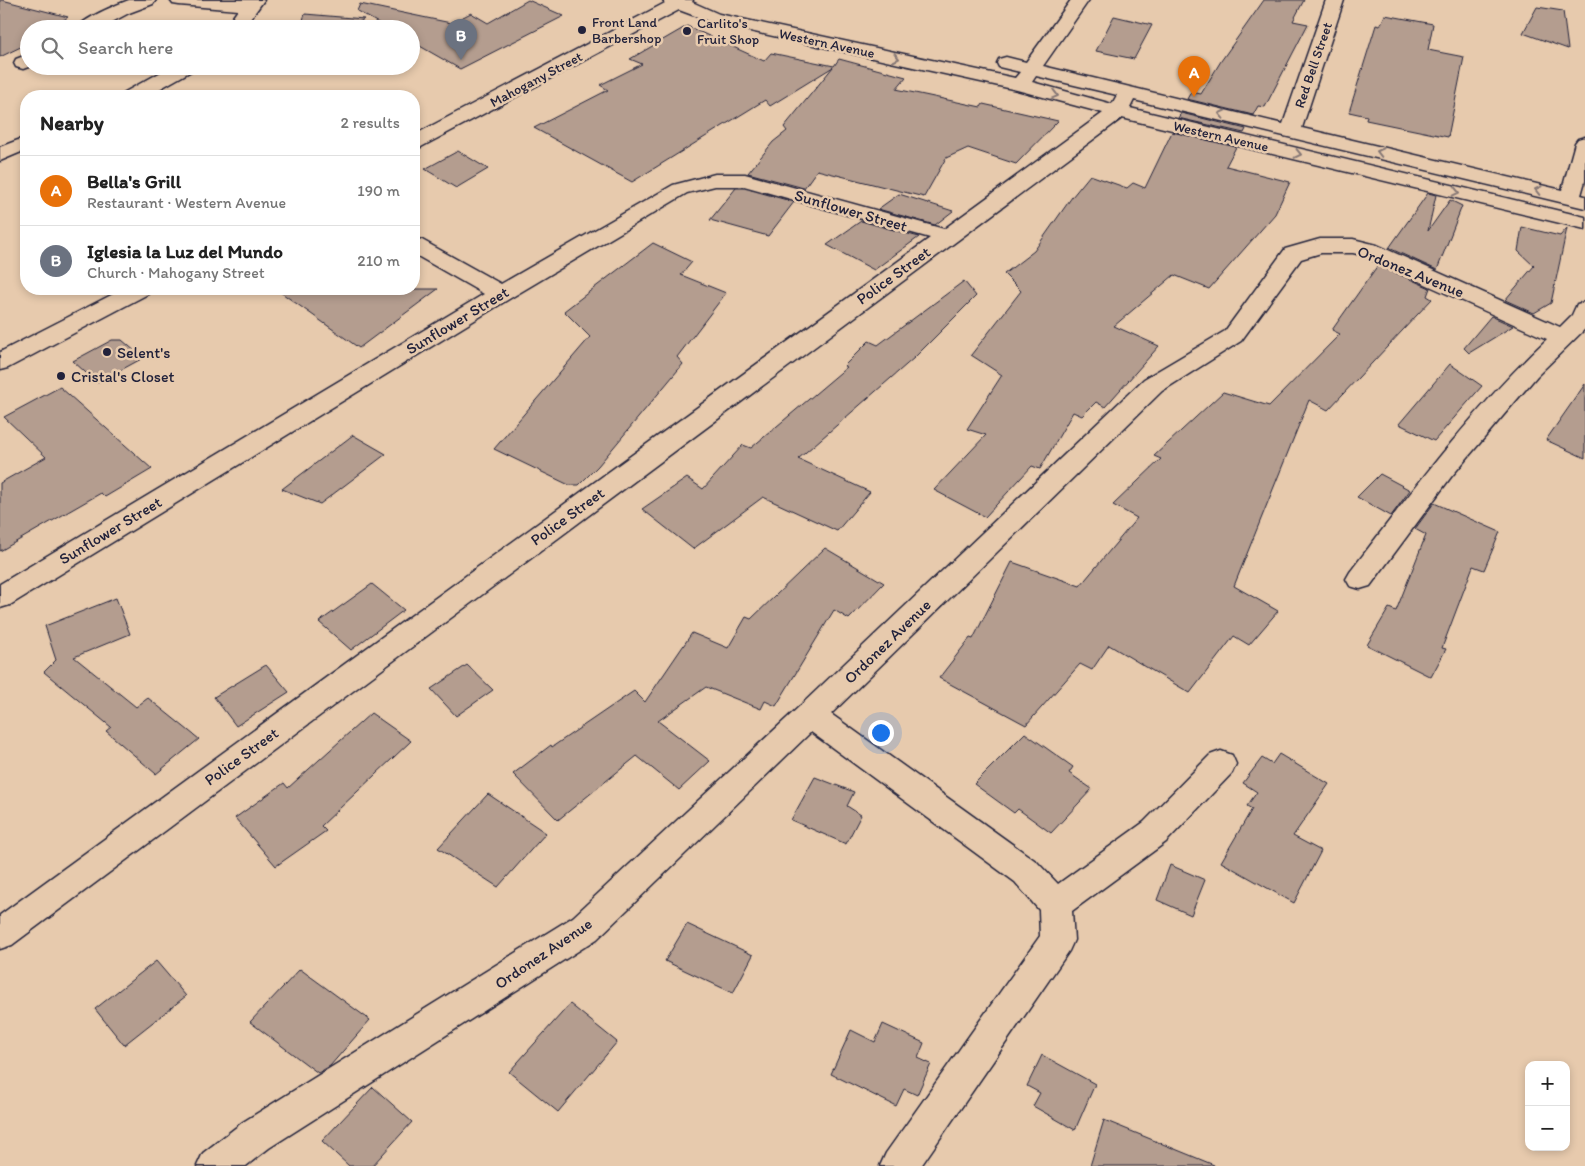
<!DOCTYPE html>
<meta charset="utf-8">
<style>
:root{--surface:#fff;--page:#f2f2f2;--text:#222;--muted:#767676;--line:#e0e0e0;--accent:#0f766e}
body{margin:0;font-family:Itim,sans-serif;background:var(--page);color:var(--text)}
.controls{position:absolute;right:15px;bottom:15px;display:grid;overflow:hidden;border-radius:10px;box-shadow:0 2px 8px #0003}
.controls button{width:45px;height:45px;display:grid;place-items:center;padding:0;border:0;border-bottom:1px solid var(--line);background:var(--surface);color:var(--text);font:25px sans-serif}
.you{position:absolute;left:880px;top:732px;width:18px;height:18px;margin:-12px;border:4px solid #fff;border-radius:50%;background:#1a73e8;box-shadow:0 0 0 8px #1a73e833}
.badge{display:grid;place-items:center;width:32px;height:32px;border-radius:50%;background:var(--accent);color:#fff;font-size:16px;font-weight:700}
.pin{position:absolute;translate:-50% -41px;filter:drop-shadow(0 1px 2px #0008)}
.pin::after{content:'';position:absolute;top:26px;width:18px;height:15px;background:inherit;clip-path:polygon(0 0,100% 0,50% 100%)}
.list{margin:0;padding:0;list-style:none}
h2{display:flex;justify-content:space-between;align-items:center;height:65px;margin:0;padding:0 20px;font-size:21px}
h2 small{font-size:16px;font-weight:400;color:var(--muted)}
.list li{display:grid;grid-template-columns:32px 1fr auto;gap:15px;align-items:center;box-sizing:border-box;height:70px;padding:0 20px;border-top:1px solid var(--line)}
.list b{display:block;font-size:19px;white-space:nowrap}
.list p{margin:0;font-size:16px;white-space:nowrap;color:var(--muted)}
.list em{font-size:16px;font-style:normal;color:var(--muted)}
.icon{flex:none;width:28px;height:28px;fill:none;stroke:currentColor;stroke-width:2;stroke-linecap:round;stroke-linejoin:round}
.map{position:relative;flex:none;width:1585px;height:1166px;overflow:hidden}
.search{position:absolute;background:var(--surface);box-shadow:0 2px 8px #0003;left:20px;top:20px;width:400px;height:55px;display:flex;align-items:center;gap:12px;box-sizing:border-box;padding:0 18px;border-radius:28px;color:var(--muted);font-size:19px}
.panel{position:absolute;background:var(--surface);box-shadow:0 2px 8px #0003;left:20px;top:90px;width:400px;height:205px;border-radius:20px}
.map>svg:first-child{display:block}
</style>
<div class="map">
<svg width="1585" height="1166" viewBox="0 0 1585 1166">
<rect width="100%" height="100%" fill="#e7caad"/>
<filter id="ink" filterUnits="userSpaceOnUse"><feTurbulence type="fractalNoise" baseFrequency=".02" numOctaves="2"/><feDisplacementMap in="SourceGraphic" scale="10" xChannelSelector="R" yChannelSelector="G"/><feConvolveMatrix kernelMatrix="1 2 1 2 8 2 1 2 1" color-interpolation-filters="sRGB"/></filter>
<g filter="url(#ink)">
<!-- building -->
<g fill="#b49d8f" stroke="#22223b">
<polygon points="0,0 2,0 68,17 50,29 29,29 29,43 0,57"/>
<polygon points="528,0 564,16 460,69 411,41 411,29 389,29 357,11 360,4 451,23 471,13 488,23"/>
<polygon points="1264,0 1304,0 1293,21 1308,24 1265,107 1258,106 1253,115 1187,99 1191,92 1201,94 1221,61"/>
<polygon points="1537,7 1563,11 1568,49 1523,33"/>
<polygon points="305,14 364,19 349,29 300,29"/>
<polygon points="1385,15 1433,24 1428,50 1464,57 1448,137 1366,120 1367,116 1349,112 1376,25 1380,26"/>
<polygon points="1114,16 1152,25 1134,59 1096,51"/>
<polygon points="687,26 764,61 771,53 834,66 839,59 906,77 896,89 981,107 983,104 1058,121 1016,164 968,148 946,158 924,197 817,170 804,188 748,173 773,142 787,131 784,127 833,67 770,106 765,100 632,182 534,128 608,90 600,85 642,64 630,59"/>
<polygon points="1181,113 1246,129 1244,133 1178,118"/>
<polygon points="1172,132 1236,147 1226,166 1290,182 1275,214 1209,289 1174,275 1114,326 1159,346 1105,407 1096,402 1082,416 1073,412 1040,469 1032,466 985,517 934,490 986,435 967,429 1002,375 971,355 1021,291 1004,274 1034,251 1072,197 1090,175 1127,188 1133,183 1145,188"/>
<polygon points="458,151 488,169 456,188 425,169"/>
<polygon points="736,188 744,188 794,202 768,236 710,220"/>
<polygon points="1428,193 1436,195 1428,231 1450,200 1462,206 1437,270 1389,248"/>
<polygon points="899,194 953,211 935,225 878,209"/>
<polygon points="861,221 919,237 874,270 827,245"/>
<polygon points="1522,227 1560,236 1567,228 1551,303 1534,313 1505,300 1534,266 1518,251"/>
<polygon points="653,243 692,262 681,275 726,293 677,357 683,364 598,466 579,485 569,485 494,449 590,337 564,311"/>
<polygon points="1378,265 1430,288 1427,296 1432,299 1328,410 1309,400 1234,586 1278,611 1249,645 1234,636 1190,693 1109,645 1092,670 1080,664 1026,725 939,678 970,638 973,639 1012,562 1080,586 1137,518 1113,505 1161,459 1154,456 1223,392 1269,406 1340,334 1332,330"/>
<polygon points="964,281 976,296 914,358 798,459 870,492 837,531 763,497 693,549 642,509 687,478 703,489 743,445 751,448 847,367 844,366 869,341 878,345"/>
<polygon points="276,289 438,289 359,348"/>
<polygon points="1491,316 1513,326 1469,353 1464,348"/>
<polygon points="112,340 122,340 143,358 97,383 73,361"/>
<polygon points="1450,364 1482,386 1434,441 1399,424"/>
<polygon points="1585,384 1585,458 1546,440"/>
<polygon points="60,387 152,469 105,497 101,493 0,551 0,483 46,457 4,417"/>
<polygon points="353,435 386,454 320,504 282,489"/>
<polygon points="1380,474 1410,490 1391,516 1357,497"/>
<polygon points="1434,503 1500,532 1484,570 1473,566 1442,648 1446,649 1431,677 1367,645 1389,608 1396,611 1426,535 1415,529"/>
<polygon points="825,548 884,583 849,619 834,610 776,706 765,701 761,709 706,687 658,721 710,761 679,790 637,756 558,820 513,774 551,745 552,747 634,691 645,702 692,633 728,648 746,617 751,619"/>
<polygon points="372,584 404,610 351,650 319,622"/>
<polygon points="116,598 130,634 74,657 136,707 148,698 199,739 156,774 106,731 111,727 44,672 56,660 45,626"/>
<polygon points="266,665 289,692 236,726 214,697"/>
<polygon points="467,665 493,690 456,716 431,689"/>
<polygon points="371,713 411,741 321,826 326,831 276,866 235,818 284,783 288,788"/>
<polygon points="1025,733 1073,767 1069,773 1092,789 1051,833 1018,809 1014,813 974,784"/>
<polygon points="1279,754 1329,784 1293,836 1321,851 1294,903 1221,862 1252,809 1247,806 1257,792 1243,783 1262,758 1272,764"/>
<polygon points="815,777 854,792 847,806 861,815 846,844 791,820"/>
<polygon points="488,794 546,833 498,887 438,848"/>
<polygon points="1170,865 1205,880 1191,915 1157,900"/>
<polygon points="687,924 753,955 733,993 665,961"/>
<polygon points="156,961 186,996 124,1045 95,1009"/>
<polygon points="300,969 370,1020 330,1066 318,1073 250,1022"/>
<polygon points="570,1004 617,1042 558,1112 509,1072"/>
<polygon points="883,1024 924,1043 918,1058 931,1064 917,1095 904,1089 896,1106 831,1074 851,1030 875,1042"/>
<polygon points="1042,1055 1095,1084 1075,1130 1033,1106 1040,1093 1027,1086"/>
<polygon points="373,1087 412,1122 372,1166 349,1166 322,1141"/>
<polygon points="1104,1120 1214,1165 1214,1166 1090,1166"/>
</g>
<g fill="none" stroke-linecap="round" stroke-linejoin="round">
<defs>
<g id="minor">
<path d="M129,0H156L153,4L129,13L99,29H76C84,18 116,5 129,0Z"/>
<polygon points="170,0 264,0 243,29 224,29 238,10 179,5 173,4"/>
<path d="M663,0H693L692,2L719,14L1015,78L1020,72L999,67L997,63L999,59L1006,57L1026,62L1071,0H1089L1043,66L1283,124L1326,0H1344L1302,128L1562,190L1575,143L1578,139L1585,137V181L1581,195L1585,196V208L1134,100L1130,108L1585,217V229L1122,118L12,945L0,949V915L930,238L744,186H715L687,193L509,299L10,605L0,608V584L484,294L414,254V238L422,240L501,284L673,185L715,174H745L944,229L1103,113L1017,90L714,23L679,10L421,147L414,149V135L665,3ZM1036,76L1117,95L1112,104L1032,82Z"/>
<polygon points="29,54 29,66 31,66 23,69 16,67 14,63 16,59"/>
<polygon points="172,66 195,66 193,70 147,96 122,96 125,92"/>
<polygon points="26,137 26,150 0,161 0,147"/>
<path d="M1320,239H1353L1377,245L1560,327L1572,315L1577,304L1585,302V329L1537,376L1451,477L1370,586L1360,589L1350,586L1346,579L1350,572C1412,491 1473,409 1547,339L1361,255L1353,253H1321L1301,259L1241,341L1162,391L831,714L1037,862L1058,884L1144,822L1210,755L1221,751L1232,755L1236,764L1232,773L1166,842L1072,911L1074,940L1069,951L921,1166H880L886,1153L1040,936L1039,910L1015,882L811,732L597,939L269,1148L246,1166H197L203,1153L243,1122L573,917L800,706L1144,379L1225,331L1285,249Z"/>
<polygon points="123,289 151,289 148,294 8,368 0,370 0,352"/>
</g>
</defs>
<!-- minor casing -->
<use href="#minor" stroke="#22223b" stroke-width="3"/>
<!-- minor -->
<use href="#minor" fill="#e7caad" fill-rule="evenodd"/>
</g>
<!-- one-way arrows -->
<defs><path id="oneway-chevron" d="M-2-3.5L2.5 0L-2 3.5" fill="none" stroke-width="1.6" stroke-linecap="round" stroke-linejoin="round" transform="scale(1.25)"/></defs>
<g stroke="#847674">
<use href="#oneway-chevron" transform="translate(896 58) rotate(12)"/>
<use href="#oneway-chevron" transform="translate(1055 95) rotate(15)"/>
<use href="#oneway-chevron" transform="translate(1222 114) rotate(-167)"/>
<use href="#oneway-chevron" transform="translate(1380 152) rotate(-166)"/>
<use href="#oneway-chevron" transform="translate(1298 154) rotate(13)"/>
<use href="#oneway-chevron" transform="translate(1538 190) rotate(-166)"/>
<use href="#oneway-chevron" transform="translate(1456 192) rotate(13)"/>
</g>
</g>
<!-- markers -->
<g fill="#22223b" stroke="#e7caad" stroke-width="2">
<circle cx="582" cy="30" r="5"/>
<circle cx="687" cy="31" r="5"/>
<circle cx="107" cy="352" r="5"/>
<circle cx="61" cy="376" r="5"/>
</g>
<g text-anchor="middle" stroke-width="5" stroke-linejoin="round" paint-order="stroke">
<!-- far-poi labels -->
<g font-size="14" fill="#22223b" stroke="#e7caad" text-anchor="start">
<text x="592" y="27">Front Land<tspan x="592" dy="16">Barbershop</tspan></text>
<text x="697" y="28">Carlito's<tspan x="697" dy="16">Fruit Shop</tspan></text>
</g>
<!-- far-street labels -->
<g font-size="14" fill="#22223b" stroke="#e7caad">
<text transform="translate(827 43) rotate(12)" y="5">Western Avenue</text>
<text transform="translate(1313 65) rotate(-71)" y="5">Red Bell Street</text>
<text transform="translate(536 79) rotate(-28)" y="5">Mahogany Street</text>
<text transform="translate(1221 136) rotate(13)" y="5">Western Avenue</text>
</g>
<!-- street labels -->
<g font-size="16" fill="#22223b" stroke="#e7caad">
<text transform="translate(851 210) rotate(16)" y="6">Sunflower Street</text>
<text transform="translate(1411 271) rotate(22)" y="6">Ordonez Avenue</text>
<text transform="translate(893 275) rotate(-36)" y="6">Police Street</text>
<text transform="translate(457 320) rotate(-31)" y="6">Sunflower Street</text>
<text transform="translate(567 516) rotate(-36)" y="6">Police Street</text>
<text transform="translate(110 530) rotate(-31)" y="6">Sunflower Street</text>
<text transform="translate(887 641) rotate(-44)" y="6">Ordonez Avenue</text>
<text transform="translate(241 756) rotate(-36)" y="6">Police Street</text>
<text transform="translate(543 953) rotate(-34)" y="6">Ordonez Avenue</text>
</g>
<!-- poi labels -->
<g font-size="16" fill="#22223b" stroke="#e7caad" text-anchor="start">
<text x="117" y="358">Selent's</text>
<text x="71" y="382">Cristal's Closet</text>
</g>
</g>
</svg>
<div class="controls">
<button>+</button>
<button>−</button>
</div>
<div class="you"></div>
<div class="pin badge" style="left:1194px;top:97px;background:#e8710a">A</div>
<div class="pin badge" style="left:461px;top:60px;background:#6b7280">B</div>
<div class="search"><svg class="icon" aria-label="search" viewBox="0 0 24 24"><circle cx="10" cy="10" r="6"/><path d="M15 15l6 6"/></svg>Search here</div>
<section class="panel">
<h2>Nearby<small>2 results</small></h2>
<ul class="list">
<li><span class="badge" style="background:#e8710a">A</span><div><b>Bella's Grill</b><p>Restaurant · Western Avenue</p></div><em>190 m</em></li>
<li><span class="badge" style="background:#6b7280">B</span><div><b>Iglesia la Luz del Mundo</b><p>Church · Mahogany Street</p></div><em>210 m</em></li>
</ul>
</section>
</div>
